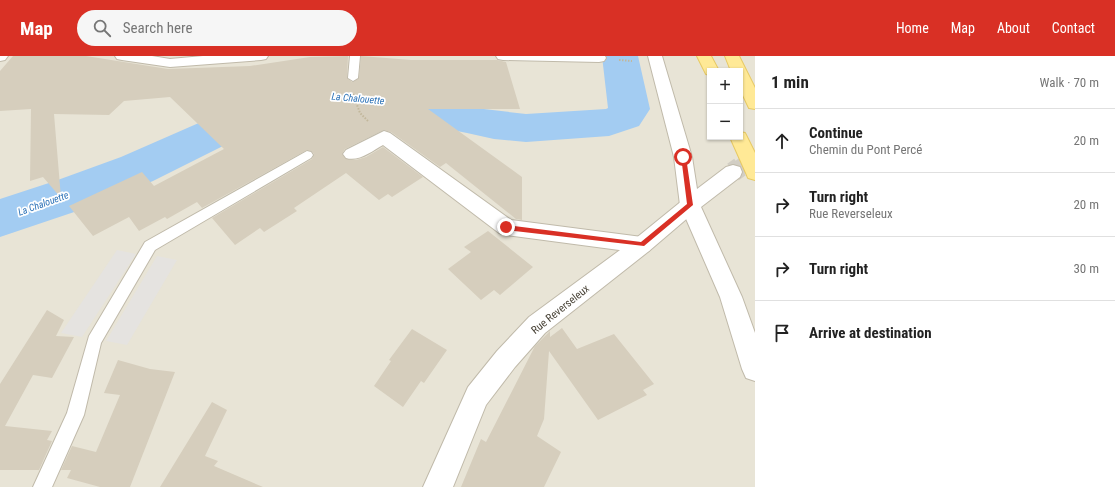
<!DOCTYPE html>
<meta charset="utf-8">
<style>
:root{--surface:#fff;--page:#f6f6f6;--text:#222;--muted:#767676;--line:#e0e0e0;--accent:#d93025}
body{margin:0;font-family:"Roboto Condensed",sans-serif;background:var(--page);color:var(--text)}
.controls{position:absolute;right:12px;top:12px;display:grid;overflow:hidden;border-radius:0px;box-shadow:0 1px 3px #0004}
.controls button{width:36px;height:36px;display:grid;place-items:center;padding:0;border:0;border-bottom:1px solid var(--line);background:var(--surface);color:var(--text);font:20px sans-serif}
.stop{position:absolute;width:12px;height:12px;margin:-9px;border:3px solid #d93025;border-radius:50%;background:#fff}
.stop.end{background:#d93025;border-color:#fff;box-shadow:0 1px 4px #0008}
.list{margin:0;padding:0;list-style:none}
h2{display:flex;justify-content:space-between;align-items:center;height:52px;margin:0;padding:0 16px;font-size:17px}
h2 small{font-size:13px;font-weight:400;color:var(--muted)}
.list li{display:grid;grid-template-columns:26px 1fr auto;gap:12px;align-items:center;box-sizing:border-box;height:64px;padding:0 16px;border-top:1px solid var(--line)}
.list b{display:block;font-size:15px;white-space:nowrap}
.list p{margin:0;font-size:13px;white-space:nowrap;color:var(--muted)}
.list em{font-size:13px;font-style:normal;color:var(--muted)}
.icon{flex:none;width:22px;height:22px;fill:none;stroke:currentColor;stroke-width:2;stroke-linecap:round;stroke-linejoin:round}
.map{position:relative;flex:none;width:755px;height:431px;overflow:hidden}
header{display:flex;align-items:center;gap:24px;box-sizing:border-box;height:56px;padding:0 20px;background:var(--accent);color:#fff}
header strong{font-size:19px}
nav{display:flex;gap:22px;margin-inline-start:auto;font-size:14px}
.search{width:280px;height:36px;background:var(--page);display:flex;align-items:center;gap:10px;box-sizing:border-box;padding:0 14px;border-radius:22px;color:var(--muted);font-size:15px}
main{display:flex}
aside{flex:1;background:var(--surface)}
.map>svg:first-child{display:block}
</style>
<header>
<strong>Map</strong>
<div class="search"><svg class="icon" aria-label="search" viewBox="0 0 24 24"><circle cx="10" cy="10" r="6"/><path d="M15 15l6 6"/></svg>Search here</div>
<nav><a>Home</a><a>Map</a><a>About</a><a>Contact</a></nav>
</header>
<main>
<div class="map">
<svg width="755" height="431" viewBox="0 0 755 431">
<rect width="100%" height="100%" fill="#f4f1e8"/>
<!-- residential -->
<path fill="#e8e4d6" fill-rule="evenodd" d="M0,0H755V431H0ZM710,15H740V81H710Z"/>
<!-- parking -->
<g fill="#e5e3e0">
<polygon points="117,194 136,198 82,281 61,277"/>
<polygon points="157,200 177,204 127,289 106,285"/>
</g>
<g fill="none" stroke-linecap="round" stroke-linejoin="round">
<!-- river -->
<g fill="#a3ccf2" fill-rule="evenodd">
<polygon points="602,0 638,0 650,53 639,70 609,80 526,86 494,83 467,77 452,74 417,59 365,54 351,51 345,42 351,33 365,30 424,34 475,52 526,58 606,53 608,52"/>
<polygon points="278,36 292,40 298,49 292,58 267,64 231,86 153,125 89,151 0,181 0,143 55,125 121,101 201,66 239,45"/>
</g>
</g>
<!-- building -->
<g fill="#d6cebd">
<polygon points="13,0 86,0 168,13 250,10 310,1 348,0 347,22 352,26 359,22 361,0 411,4 497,4 506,6 520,53 428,53 522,121 522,164 516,163 446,107 440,111 391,76 384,74 345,93 342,98 346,103 356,104 366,101 383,91 423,121 392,141 388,138 379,144 346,117 294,152 297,155 264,176 260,172 235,189 212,162 312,103 314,98 311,95 307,94 202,152 197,146 167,163 165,161 139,175 129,161 93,180 69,150 142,116 154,130 224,93 170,41 124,45 109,59 54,58 61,142 43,121 30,125 31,53 0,55 0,15"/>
<polygon points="488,175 533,211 500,239 494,234 481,244 448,213 471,196 464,191"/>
<polygon points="47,254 64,264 56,280 74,281 52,322 33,319 5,370 52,375 47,384 52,385 39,414 0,414 0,328"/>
<polygon points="562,272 577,293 614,278 654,328 643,334 647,339 598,364 549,295 544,363 537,380 561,396 544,431 461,431 481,383 486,386 535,290 550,275 550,281"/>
<polygon points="412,273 447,294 424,327 421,325 403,351 374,330 391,305 389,304"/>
<polygon points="118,304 150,313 175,316 130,431 100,431 67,422 71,414 61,414 72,390 96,396 120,339 104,337"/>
<polygon points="212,346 227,354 205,400 218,405 214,410 263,431 160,431"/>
</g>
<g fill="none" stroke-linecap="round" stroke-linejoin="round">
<!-- minor-tunnel-far1 -->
<polyline stroke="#d2cec4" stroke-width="16" stroke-dasharray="16 8" stroke-linecap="butt" points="739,112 755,101"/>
<!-- minor-tunnel -->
<polyline stroke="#d2cec4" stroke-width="20" stroke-dasharray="20 10" stroke-linecap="butt" points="733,116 740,111"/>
<defs>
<g id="service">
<polygon points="350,0 360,0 358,22 353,25 348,22"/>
<polygon points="307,95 311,96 313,99 311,102 155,194 101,287 84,359 52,431 33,431 67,357 89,280 145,186"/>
</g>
<g id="minor">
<polygon points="0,0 8,0 5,4 0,5"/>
<polygon points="115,0 152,0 170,3 203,0 268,0 266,3 261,4 170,11 122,4 117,3"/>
<polygon points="496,0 605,0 606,2 604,5 599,6 503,4 498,3"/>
<polygon points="648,0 662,0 692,101 697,133 726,111 733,109 740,111 742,116 740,121 701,151 742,241 755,277 755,325 746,322 742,313 720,241 680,149 674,101"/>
<path d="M384,75L390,77L511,164L642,181L649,183L653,189L649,195L642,197L506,179L499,177L383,89C372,95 359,106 346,102L343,98L346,94Z"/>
</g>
<polygon id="tertiary" points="690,142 697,144 700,149 697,154 649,195 545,277 515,311 486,349 453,431 423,431 468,331 497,295 529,261 635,183 683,144"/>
<g id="primary">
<polygon points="697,0 711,0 719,15 710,15 710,19 706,18"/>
<polygon points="725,0 739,0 755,32 755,53 749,52 740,33 740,15 731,15"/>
<polygon points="740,76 745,77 755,97 755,124 748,122 746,117 730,81 740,81"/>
</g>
</defs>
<!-- service casing -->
<use href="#service" stroke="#c0baaa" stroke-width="2"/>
<!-- minor casing -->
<use href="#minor" stroke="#c0baaa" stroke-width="2"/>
<!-- tertiary casing -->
<use href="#tertiary" stroke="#c0baaa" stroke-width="2"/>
<!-- primary casing -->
<use href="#primary" stroke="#e7c963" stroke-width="2"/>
<!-- path -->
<g stroke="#c2b79b" stroke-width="2" stroke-dasharray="1.5 1.5" stroke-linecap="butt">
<polyline points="619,4 632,5"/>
<polyline points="353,38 360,57 368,65"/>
</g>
<!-- service -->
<use href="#service" fill="#fff" fill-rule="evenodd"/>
<!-- minor -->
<use href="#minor" fill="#fff" fill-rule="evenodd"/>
<!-- tertiary -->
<use href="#tertiary" fill="#fff" fill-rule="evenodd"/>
<!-- primary -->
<use href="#primary" fill="#ffe996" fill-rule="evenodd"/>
</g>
<!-- route -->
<polygon fill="#d93025" points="681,100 686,101 693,149 644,190 506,174 503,171 506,169 641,186 687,148"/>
<g text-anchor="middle" stroke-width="3.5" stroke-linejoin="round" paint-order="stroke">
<!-- far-water labels -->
<g font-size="10" font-style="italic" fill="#2c72b7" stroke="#fff">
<text transform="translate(358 42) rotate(5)" y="4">La Chalouette</text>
<text transform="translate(43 147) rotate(-20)" y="4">La Chalouette</text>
</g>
<!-- street labels -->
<g font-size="11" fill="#484236" stroke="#fff">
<text transform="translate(560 253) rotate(-39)" y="4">Rue Reverseleux</text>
</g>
</g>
</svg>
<div class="controls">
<button>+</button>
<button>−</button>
</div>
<div class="stop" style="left:683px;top:101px"></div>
<div class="stop end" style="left:506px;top:171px"></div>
</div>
<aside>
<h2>1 min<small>Walk · 70 m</small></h2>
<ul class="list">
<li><svg class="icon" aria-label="ahead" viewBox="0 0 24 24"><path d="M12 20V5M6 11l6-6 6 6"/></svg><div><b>Continue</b><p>Chemin du Pont Percé</p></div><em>20 m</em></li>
<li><svg class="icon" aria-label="right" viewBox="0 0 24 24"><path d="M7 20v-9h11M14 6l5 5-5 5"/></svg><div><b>Turn right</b><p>Rue Reverseleux</p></div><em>20 m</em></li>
<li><svg class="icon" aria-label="right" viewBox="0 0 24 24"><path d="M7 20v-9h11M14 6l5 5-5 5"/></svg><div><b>Turn right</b></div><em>30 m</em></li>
<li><svg class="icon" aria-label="arrive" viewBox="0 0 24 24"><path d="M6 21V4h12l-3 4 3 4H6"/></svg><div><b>Arrive at destination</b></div></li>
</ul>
</aside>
</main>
